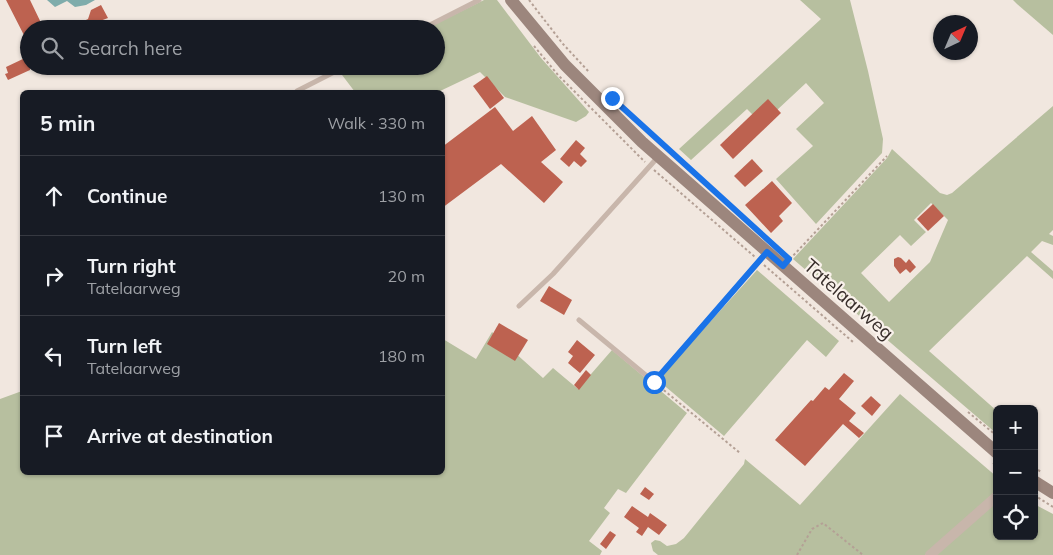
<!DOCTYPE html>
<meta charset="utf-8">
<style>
:root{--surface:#171b24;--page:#20242c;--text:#f1f3f6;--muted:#9ea1a6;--line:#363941}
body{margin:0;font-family:Mulish,sans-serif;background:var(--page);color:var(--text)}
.controls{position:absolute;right:15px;bottom:15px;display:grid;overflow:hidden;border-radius:8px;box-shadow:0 1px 4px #0004}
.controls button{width:45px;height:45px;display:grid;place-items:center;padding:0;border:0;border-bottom:1px solid var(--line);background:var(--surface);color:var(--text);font:25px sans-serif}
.compass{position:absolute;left:933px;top:15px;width:45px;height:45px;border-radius:50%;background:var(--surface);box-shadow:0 1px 4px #0004;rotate:44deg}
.stop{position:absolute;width:15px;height:15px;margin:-11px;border:4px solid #1a73e8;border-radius:50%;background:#fff}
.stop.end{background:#1a73e8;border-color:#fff;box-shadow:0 1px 5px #0008}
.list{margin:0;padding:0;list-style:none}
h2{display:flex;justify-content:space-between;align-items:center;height:65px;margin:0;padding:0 20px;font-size:21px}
h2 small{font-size:16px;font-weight:400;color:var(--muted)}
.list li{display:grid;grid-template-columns:32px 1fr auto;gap:15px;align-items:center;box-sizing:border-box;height:80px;padding:0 20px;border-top:1px solid var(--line)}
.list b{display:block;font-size:19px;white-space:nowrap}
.list p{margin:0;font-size:16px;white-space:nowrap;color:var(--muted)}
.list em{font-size:16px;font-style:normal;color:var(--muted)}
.icon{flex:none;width:28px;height:28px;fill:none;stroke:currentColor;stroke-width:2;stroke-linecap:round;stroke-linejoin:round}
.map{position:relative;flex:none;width:1053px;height:555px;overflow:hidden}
.search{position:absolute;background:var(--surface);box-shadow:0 1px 4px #0004;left:20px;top:20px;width:425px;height:55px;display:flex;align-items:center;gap:12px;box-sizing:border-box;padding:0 18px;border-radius:28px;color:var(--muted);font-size:19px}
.panel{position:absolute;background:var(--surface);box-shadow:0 1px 4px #0004;left:20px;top:90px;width:425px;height:385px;border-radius:8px}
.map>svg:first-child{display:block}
</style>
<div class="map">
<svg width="1053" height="555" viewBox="0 0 1053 555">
<rect width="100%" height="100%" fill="#f1e7df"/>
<!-- green -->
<g fill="#b7bf9f" fill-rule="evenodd">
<polygon points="484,0 497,0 541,58 589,112 586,116 576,122 505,97 480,72 438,92 355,92 339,71 349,66 436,66 436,29 425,29"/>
<polygon points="800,0 850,0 868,71 883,139 882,153 816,224 776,179 813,146 796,129 824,103 806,83 762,124 747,109 691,160 679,149 821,19"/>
<polygon points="1013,0 1053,0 1053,35 1017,4"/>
<path d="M1053,106V230L1049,234L1053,236V245L1042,241L1031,252L1053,271V279L1027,256L929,351L997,411V434L793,259L887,158L892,149L940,193L947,195L952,193ZM931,203L948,220L930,262L889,302L861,273L900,235L911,246L926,232L914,220Z"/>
<polygon points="757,270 839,341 826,357 807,340 724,436 660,382 661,376"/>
<polygon points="492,332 543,378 553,368 578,389 612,350 687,413 626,493 618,489 604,508 610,513 589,541 602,551 600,555 0,555 0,399 22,391 22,472 442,472 443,339 476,359"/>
<polygon points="900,394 997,477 997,490 925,555 658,555 653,551 651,543 655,540 660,541 667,546 676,544 684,538 744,464 745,459 800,505"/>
<polygon points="997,499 997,536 1034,536 1034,504 1053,514 1053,555 933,555"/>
</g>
<!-- water -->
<polygon fill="#7facab" points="47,0 95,0 86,5 75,7 67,1 55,7"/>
<!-- building -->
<g fill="#bd6250">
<polygon points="6,0 30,0 44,29 29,29 30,70 8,80 5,74 8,73 6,67 25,58 21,49 29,45"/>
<polygon points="101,5 108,18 100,21 102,26 96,29 67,29 88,19 91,10"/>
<polygon points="487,76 504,98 490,109 473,86"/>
<polygon points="768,99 781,113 733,159 720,145"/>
<polygon points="495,107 513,131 532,116 556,150 541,162 563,182 544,203 501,164 442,208 442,147"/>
<polygon points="576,140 585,148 580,154 587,161 581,167 574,161 569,167 560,159"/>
<polygon points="752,159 763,171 745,187 734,176"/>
<polygon points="772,181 792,203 779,216 783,221 771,233 745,205"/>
<polygon points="933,204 944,216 928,231 917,219"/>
<polygon points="898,257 901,258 906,263 909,259 916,267 910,273 906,269 900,274 894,266 894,259"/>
<polygon points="549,286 572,300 564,315 540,301"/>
<polygon points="499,323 528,340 515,361 487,344"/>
<polygon points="577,340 595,355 580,373 568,363 573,356 568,352"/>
<polygon points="586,370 591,375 579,390 574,385"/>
<polygon points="844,373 854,381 839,399 856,413 849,421 864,433 859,438 843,424 805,466 775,440 811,400 813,401 825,387 829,390"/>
<polygon points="871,396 881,405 872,416 861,406"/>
<polygon points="645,487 654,494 649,500 640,494"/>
<polygon points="632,506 648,517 650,513 667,525 659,535 648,527 642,536 636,532 639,528 624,517"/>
<polygon points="610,531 616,535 606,549 600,544"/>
</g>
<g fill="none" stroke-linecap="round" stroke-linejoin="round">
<!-- path -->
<g stroke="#b4a095" stroke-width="2" stroke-dasharray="2.5 2.5" stroke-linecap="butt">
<polyline points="529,0 563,44 589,72"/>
<polyline points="534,46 558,75 645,162"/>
<polyline points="641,125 667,149"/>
<polyline points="654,170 755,257"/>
<polyline points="790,259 887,156"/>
<polyline points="764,265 853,342"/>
<polyline points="660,387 740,453"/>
<polyline points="968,412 997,436"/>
<polyline points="993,463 997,466"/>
<polyline points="1034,467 1041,472"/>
<polyline points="1034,495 1053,507"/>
<polyline points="797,555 812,529 823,523 863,555"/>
</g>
<!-- lane -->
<g stroke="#c8b6ab" stroke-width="5">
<polyline points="422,29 479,0"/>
<polyline points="297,91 346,66"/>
<polyline points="519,306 553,274 658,157"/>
<polyline points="579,320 654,382 767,252"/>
</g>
<!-- street -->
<polyline stroke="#c8b6ab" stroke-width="10" points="930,555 997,496"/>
<!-- secondary -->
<g stroke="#9c867d" stroke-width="12">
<polyline points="511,0 565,65 642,142 997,453"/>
<polyline points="1034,481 1053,493"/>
</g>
</g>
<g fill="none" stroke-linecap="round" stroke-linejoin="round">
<!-- route -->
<polyline stroke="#1a73e8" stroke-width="6" points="612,98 789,259 783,266 767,252 654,382"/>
</g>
<g text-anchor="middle" stroke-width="4.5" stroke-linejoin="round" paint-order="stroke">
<!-- street labels -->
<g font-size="19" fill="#372d2a" stroke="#f9f1eb">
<text transform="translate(849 299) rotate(41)" y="7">Tatelaarweg</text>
</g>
</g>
</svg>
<div class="controls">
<button>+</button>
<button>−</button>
<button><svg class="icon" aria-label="locate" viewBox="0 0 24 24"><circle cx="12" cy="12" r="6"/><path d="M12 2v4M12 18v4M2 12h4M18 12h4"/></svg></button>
</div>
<svg class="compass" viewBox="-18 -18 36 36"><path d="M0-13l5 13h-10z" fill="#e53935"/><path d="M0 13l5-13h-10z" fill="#9ea1a6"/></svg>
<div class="stop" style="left:654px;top:382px"></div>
<div class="stop end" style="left:612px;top:98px"></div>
<div class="search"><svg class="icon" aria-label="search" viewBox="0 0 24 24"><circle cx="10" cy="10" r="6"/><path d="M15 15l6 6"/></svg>Search here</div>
<section class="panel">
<h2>5 min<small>Walk · 330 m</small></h2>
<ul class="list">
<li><svg class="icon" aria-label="ahead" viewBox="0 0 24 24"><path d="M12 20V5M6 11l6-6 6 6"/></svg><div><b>Continue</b></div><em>130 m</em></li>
<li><svg class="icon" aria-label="right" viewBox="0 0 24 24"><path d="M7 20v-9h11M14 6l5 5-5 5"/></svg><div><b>Turn right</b><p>Tatelaarweg</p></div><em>20 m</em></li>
<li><svg class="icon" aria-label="left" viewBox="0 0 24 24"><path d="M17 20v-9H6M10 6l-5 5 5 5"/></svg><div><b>Turn left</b><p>Tatelaarweg</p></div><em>180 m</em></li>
<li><svg class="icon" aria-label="arrive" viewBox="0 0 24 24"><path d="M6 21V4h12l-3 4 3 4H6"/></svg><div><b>Arrive at destination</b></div></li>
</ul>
</section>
</div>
